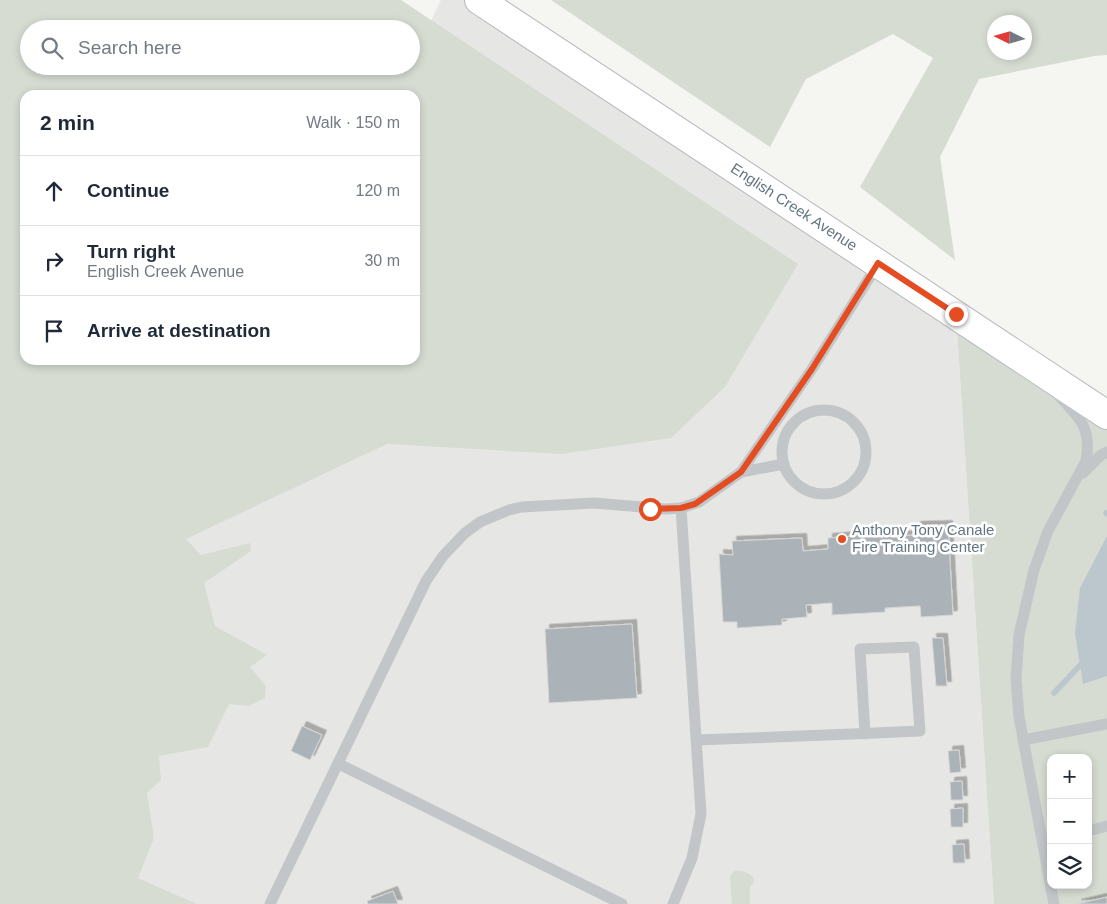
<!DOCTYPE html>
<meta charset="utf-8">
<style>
:root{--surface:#fff;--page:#f2f2f3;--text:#1f2937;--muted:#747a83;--line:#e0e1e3}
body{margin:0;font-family:Arial,sans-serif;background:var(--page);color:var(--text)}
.controls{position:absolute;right:15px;bottom:15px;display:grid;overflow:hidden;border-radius:10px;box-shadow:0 2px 8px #0003}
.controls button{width:45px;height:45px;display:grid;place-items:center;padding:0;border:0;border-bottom:1px solid var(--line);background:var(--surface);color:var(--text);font:25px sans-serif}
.compass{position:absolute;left:987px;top:15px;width:45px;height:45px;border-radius:50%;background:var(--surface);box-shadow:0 2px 8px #0003;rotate:275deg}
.stop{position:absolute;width:15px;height:15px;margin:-11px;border:4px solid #e44d22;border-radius:50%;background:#fff}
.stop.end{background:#e44d22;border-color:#fff;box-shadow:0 1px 5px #0008}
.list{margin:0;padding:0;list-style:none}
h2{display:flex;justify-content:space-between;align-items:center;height:65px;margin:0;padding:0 20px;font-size:21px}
h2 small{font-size:16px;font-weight:400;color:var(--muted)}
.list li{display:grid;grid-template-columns:32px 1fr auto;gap:15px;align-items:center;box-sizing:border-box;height:70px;padding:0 20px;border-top:1px solid var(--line)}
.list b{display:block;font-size:19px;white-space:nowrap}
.list p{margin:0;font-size:16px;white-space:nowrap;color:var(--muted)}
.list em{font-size:16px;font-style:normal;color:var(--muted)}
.icon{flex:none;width:28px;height:28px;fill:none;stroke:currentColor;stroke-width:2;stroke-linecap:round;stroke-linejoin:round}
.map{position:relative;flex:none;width:1107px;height:904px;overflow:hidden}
.search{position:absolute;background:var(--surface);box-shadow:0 2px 8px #0003;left:20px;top:20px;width:400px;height:55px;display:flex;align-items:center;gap:12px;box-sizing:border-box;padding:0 18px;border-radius:28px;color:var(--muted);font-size:19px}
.panel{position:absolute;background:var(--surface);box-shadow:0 2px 8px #0003;left:20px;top:90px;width:400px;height:275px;border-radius:15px}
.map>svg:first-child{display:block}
</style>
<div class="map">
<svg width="1107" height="904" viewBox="0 0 1107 904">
<defs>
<filter id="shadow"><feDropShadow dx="4.5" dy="-4.5" stdDeviation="0" flood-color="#0004"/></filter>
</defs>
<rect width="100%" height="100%" fill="#f5f5f1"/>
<!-- built -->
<polygon fill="#e6e7e5" points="441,0 479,0 956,314 994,904 197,904 138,878 34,857 270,360 415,360 415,95 411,63"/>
<!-- green -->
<g fill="#d6dcd2" fill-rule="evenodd">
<path d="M0,0H401L798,264L725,387L671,438L562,454L387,444L186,539L201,555L250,543L251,551L204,583L215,626L267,655L250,667L266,686L265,698L249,706L229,704L208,747L159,756L161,780L147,793L154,838L138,878L197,904H0ZM29,29H411V66H29ZM25,95H415V360H25Z"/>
<path d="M551,0H1107V55L1094,56L979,79L940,157L955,260L860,187L933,58L893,34L806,79L770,147ZM1024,22V52H994V22Z"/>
<path d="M956,314L1107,415V904H994ZM1051,758H1088V885H1051Z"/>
<polygon points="737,870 748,873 753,877 754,882 750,887 750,904 732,904 730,877 733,872"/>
</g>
<!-- water -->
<polygon fill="#bbc7cc" points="1107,536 1107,676 1083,684 1075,633 1080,588"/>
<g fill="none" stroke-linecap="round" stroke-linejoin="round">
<!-- stream -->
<g stroke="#bbc7cc" stroke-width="5.5">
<polyline points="1106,513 1107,514"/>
<polyline points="1054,693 1085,660"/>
</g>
</g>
<!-- building -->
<g fill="#abb3b8" stroke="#d6d6d4" filter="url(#shadow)">
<polygon points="948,525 953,615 921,617 920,606 885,608 885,612 832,615 832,603 806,605 807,617 782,619 782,625 737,628 737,622 723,622 719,554 733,555 732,541 802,538 803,551 828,549 828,538 880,534 881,537 916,535 916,526"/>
<polygon points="632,624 637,698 549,703 545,629"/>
<polygon points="932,638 943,638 947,686 936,686"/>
<polygon points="302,726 322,735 310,760 291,751"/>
<polygon points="959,750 961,772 950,773 948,751"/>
<polygon points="962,781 963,800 951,800 950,782"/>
<polygon points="963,808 963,827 951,827 950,809"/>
<polygon points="964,844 965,863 953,863 952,845"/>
<polygon points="393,891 398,904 368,904 367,901"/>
<polygon points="1107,897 1107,904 1077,904"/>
</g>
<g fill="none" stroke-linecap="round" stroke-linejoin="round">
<defs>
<polyline id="secondary" points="479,0 1107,415"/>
</defs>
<!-- secondary casing -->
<use href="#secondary" stroke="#b4babe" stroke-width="30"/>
<!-- service -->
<g stroke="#c2c6c9" stroke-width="11">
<circle cx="824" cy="452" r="42"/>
<polyline points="741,472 784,464"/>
<polyline points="1083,473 1101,455 1107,452"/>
<polyline points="697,740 852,734 920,731 914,647 860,649 865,734"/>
<polyline points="1023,740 1107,724"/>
<polyline points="339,764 622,904"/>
<polyline points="1088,831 1107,826"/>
<polyline points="270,904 426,581 443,556 465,533 480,522 509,510 522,507 594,503 666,509 681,508 699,502 741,472 812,369 878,264"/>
<polyline points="673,904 692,858 701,814 681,508"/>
<path d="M1054,904L1019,717L1016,679L1019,635L1034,570L1048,531L1086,461C1092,429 1080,418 1059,396"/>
</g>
<!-- secondary -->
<use href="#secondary" stroke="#fff" stroke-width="28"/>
</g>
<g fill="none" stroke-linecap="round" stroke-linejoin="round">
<!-- route -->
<polyline stroke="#e44d22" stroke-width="6" points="650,509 681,508 695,504 741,472 812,369 878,263 956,314"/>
</g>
<!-- markers -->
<circle fill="#e44d22" stroke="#fff" stroke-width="2" cx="842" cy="539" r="5"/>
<g text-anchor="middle" stroke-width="5" stroke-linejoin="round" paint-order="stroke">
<!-- street labels -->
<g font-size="15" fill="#647583" stroke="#fff">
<text transform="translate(794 207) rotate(33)" y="5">English Creek Avenue</text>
</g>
<!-- poi labels -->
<g font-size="15" fill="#647583" stroke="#fff" text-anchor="start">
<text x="852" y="535">Anthony Tony Canale<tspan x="852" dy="17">Fire Training Center</tspan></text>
</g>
</g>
</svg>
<div class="controls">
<button>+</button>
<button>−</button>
<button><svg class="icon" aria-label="layers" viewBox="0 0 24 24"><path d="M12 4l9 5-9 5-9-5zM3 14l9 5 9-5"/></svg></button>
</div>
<svg class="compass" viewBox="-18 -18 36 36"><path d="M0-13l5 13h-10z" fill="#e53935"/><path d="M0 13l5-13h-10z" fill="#747a83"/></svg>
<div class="stop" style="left:650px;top:509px"></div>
<div class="stop end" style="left:956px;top:314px"></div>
<div class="search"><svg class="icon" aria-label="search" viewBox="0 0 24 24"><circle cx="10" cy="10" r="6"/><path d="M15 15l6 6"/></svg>Search here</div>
<section class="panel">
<h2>2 min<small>Walk · 150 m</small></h2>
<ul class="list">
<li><svg class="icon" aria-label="ahead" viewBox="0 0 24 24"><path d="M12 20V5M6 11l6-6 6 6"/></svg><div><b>Continue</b></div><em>120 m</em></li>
<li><svg class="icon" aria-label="right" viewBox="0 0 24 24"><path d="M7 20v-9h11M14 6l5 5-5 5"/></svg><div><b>Turn right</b><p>English Creek Avenue</p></div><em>30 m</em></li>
<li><svg class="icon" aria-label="arrive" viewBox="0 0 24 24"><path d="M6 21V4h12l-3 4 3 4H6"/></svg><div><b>Arrive at destination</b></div></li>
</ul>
</section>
</div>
